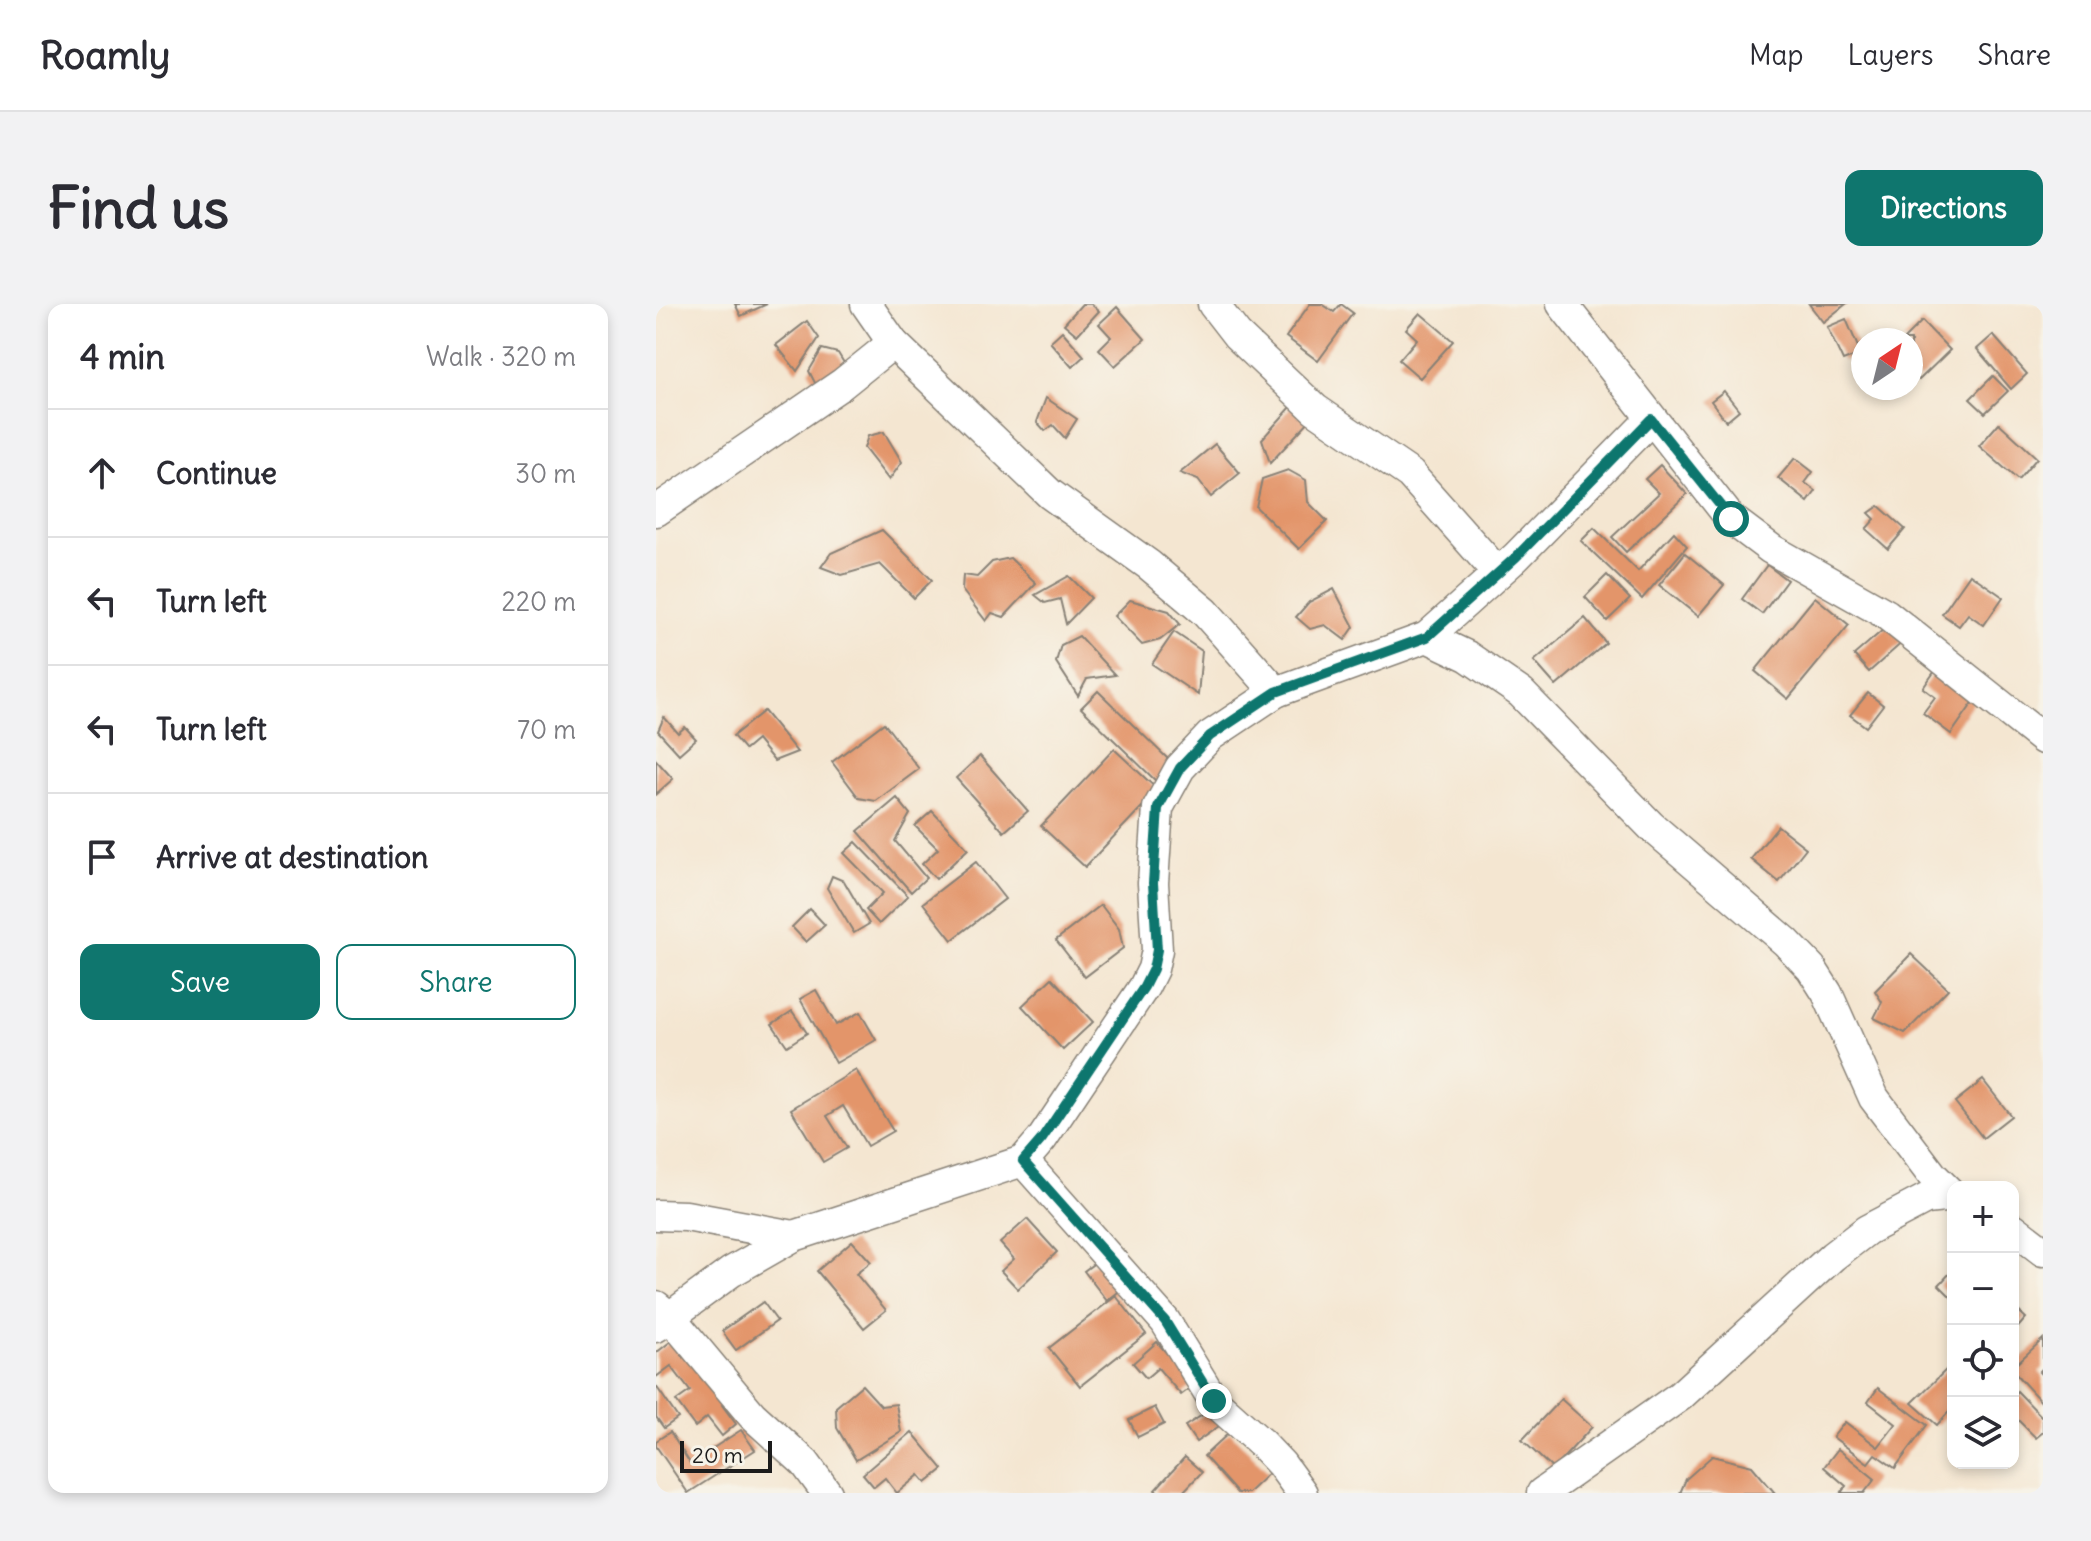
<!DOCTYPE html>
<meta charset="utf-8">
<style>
:root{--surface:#fff;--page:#f2f2f3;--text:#2b2b33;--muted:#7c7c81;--line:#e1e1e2;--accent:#0f766e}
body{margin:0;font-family:Delius,sans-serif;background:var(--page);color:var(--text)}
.controls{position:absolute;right:24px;bottom:24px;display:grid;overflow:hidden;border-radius:16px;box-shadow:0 4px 12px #0003}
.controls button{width:72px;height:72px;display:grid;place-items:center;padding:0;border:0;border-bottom:2px solid var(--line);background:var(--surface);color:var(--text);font:40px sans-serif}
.compass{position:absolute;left:1195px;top:24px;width:72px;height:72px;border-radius:50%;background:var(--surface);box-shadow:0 4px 12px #0003;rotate:35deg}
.scale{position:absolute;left:24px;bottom:20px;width:92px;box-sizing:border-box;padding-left:8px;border:4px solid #1c1c1c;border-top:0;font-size:22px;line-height:28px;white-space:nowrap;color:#1c1c1c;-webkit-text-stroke:6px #f7f3e8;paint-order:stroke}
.stop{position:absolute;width:24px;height:24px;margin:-18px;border:6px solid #0f766e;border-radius:50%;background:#fff}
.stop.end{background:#0f766e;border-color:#fff;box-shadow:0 2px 8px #0008}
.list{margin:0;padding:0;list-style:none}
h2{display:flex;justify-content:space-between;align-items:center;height:104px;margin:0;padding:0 32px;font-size:34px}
h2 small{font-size:26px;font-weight:400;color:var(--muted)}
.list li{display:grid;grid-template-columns:52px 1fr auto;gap:24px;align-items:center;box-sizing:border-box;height:128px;padding:0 32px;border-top:2px solid var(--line)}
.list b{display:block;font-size:30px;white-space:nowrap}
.list em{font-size:26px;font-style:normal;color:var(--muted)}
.actions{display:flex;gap:16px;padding:24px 32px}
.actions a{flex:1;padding:18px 0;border:2px solid var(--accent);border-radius:16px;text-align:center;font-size:28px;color:var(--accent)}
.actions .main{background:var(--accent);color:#fff}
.icon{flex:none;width:44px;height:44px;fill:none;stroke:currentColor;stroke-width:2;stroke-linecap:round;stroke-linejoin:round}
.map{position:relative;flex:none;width:1387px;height:1189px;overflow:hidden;border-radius:16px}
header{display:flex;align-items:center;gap:48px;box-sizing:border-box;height:112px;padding:0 40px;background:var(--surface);border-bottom:2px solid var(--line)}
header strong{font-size:38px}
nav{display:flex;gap:44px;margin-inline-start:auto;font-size:28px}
.intro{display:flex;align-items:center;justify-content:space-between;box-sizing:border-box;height:192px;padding:0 48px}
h1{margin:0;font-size:56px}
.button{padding:20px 36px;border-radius:16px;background:var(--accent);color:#fff;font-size:28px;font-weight:700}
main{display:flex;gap:48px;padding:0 48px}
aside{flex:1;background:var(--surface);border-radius:16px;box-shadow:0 4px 12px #0003}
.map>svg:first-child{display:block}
</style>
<header>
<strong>Roamly</strong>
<nav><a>Map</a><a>Layers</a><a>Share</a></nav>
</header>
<div class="intro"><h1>Find us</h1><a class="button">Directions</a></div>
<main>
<aside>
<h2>4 min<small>Walk · 320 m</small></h2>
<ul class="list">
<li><svg class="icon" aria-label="ahead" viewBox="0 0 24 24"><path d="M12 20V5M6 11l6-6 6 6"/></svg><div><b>Continue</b></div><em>30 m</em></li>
<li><svg class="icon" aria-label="left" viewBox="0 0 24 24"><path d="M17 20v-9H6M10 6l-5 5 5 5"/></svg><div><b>Turn left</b></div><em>220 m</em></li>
<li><svg class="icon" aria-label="left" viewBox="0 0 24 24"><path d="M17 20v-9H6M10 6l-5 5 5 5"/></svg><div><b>Turn left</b></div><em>70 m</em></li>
<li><svg class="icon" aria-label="arrive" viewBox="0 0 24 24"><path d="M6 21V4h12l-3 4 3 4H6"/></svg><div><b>Arrive at destination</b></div></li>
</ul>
<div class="actions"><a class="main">Save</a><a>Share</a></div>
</aside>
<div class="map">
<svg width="1387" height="1189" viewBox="0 0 1387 1189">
<rect width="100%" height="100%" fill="#f7f3e8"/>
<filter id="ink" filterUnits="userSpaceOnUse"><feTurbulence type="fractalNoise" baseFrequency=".0125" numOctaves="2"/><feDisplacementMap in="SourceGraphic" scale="16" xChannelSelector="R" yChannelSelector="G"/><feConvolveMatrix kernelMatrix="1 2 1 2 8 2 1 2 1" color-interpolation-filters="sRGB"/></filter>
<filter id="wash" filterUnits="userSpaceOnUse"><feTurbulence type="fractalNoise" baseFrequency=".006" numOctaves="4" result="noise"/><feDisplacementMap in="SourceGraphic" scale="32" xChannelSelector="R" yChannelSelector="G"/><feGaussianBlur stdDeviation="1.8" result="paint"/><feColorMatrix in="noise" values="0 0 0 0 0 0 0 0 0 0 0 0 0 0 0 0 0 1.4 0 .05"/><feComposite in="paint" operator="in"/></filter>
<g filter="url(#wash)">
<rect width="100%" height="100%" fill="#f4e6d1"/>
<g id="blocks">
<!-- building -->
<g fill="#e3956b">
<polygon points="79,0 111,0 85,12"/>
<polygon points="426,0 435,0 443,7 421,31 408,20"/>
<polygon points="654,0 666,0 678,8 685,0 697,9 662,57 630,33"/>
<polygon points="1153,0 1190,0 1167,18"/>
<polygon points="461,3 489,35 459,62 443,45 455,33 443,20"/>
<polygon points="764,9 797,37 764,74 743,56 761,35 750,25"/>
<polygon points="1190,15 1205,50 1187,57 1171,23"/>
<polygon points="151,17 163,34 141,67 120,41"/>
<polygon points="1266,17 1294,46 1263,76 1255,67 1255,36 1247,36"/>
<polygon points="406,27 428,52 416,63 394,38"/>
<polygon points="1337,31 1371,70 1355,85 1321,45"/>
<polygon points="166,45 182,49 188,59 161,83 153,67"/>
<polygon points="1337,72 1352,87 1329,109 1314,95"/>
<polygon points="1068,87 1083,106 1070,117 1055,97"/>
<polygon points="390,94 421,115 409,134 397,121 389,127 381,118"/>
<polygon points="635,103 656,114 614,159 606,135"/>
<polygon points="1343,119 1381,154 1362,176 1323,142"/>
<polygon points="228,128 246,158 233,176 208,144 212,132"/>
<polygon points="559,140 584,169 555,193 542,176 524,169"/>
<polygon points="1139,154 1157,168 1149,179 1160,187 1152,198 1122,174"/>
<polygon points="1004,161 1031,190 970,248 956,233 1003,189 989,175"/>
<polygon points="632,166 650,176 652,198 671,217 643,245 600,203 606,175"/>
<polygon points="1223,202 1249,225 1232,245 1210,225 1219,215 1213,209"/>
<polygon points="938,224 982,267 1018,228 1031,242 986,295 925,237"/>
<polygon points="226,226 276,276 258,294 224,260 186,271 165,263 175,249"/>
<polygon points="1029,249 1068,281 1042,312 1003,281"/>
<polygon points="354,254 380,279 348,313 336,309 330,317 306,286 307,271 321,273 336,258"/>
<polygon points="1111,261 1131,276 1106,310 1086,295"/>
<polygon points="1314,270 1347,293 1328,321 1312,310 1303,322 1286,310"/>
<polygon points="951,271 974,295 951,317 929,293"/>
<polygon points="413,272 435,294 410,320 404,295 389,299 379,291"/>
<polygon points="678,285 698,323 689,336 669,321 654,325 640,313 653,298"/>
<polygon points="1159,293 1193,321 1132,395 1099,367"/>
<polygon points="474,296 513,307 524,320 504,336 486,341 458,312"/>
<polygon points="929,314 950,339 900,382 878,357"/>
<polygon points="1235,319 1249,336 1213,368 1198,351"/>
<polygon points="518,328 546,347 542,391 496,360"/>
<polygon points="423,332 459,371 431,375 422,392 400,358 405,341"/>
<polygon points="1281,364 1321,393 1295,430 1267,409 1279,393 1267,384"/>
<polygon points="442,387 513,456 502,479 425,404"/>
<polygon points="1212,389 1227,401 1210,423 1194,411"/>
<polygon points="108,407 141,448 118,457 101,436 89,446 77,432"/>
<polygon points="8,413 22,429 29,423 40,435 23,450 2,427"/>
<polygon points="228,419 263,465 220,497 203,494 176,458"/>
<polygon points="458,445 502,486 429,563 385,522"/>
<polygon points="324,452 372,507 348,528 300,474"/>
<polygon points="0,456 17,475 0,490"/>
<polygon points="241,494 254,510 239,537 270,574 255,588 202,527"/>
<polygon points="276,507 312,545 280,575 266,560 282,545 259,522"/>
<polygon points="1122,522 1150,544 1123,578 1095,555"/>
<polygon points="200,538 252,592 223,620 210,606 227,589 188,549"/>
<polygon points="320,558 349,595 296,636 267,599"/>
<polygon points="176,572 188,577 213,620 198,629 171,584"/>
<polygon points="445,601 463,625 467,644 429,673 400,636"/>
<polygon points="154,605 169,621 150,638 136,623"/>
<polygon points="1255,650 1292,685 1249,729 1218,714 1226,698 1219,687"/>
<polygon points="396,674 437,718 407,746 366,702"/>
<polygon points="160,686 180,721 204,708 220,736 180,759 144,695"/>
<polygon points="136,707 151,729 131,742 116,720"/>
<polygon points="200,766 237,827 211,842 187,802 171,812 191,844 167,858 135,805"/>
<polygon points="1327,776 1355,812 1327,834 1299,798"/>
<polygon points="371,915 401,948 362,985 345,967 358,955 344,939"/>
<polygon points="196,937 215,958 200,970 230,1006 208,1024 161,967"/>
<polygon points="444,955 467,984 451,997 428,967"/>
<polygon points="1294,969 1297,972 1297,995 1283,981"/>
<polygon points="460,992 490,1030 424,1082 393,1044"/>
<polygon points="107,998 121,1017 80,1046 66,1027"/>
<polygon points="1357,1002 1370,1014 1357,1029"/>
<polygon points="23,1031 73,1097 66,1101 80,1120 66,1132 51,1113 39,1123 20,1097 34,1087 15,1062 0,1073 0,1049"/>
<polygon points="1387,1035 1387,1064 1383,1068 1387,1072 1387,1100 1357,1067 1357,1063"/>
<polygon points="501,1038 538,1081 525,1091 502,1064 490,1074 477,1059"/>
<polygon points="1297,1059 1297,1103 1281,1121 1256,1099"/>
<polygon points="206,1081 225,1102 240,1100 245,1128 200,1156 181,1124 180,1103"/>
<polygon points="0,1082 22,1114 8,1124 0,1113"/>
<polygon points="1222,1084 1271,1121 1239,1164 1219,1150 1212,1159 1177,1133 1189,1118 1222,1143 1240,1120 1212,1098"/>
<polygon points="1361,1087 1387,1114 1387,1128 1380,1134 1357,1111 1357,1091"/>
<polygon points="905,1095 936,1123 897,1165 866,1136"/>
<polygon points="499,1103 508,1120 482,1133 473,1116"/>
<polygon points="556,1105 566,1120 540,1138 529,1122"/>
<polygon points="85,1126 99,1146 32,1189 0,1142 0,1137 14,1128 34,1159"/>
<polygon points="256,1128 287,1165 270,1179 263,1171 241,1189 229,1174 218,1183 207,1170"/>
<polygon points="574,1128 613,1169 592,1189 581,1189 548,1152"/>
<polygon points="1182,1145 1219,1175 1208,1189 1185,1189 1190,1182 1168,1163"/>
<polygon points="1056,1152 1096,1162 1119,1189 1024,1189 1030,1175"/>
<polygon points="529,1153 546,1168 526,1189 502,1189 499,1186"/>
</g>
</g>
</g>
<g filter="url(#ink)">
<use href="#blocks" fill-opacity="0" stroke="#888176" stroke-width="2"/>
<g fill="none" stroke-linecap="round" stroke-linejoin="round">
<defs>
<g id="minor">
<polyline points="210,0 237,39 394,190 493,261 549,308 620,388"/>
<polyline points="557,0 581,31 659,105 754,170 842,269"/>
<polyline points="906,0 1075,215 1115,245 1230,310 1387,435"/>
<polyline points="0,207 186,80 237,39"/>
<polyline points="771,333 811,352 865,389 995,522 1130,638 1155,664 1171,689 1218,794 1277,872 1297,892"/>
<polyline points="367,857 509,1017 558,1097 606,1140 625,1160 646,1189"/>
<polyline points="0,911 30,912 138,932"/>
<polyline points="1357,924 1387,947"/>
<polyline points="0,1002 15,1014 96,1111 149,1159 171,1189"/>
<polyline points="0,1023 75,968 138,932 367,857 386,835 488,683 497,665 501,646 497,579 502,504 524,464 554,432 620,388 771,333 860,253 995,115"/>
<polyline points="886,1189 1024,1092 1177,952 1211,926 1270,895 1297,892"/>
</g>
</defs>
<!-- minor casing -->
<use href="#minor" stroke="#888176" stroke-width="33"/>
<!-- minor -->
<use href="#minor" stroke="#fff" stroke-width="30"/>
</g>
</g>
<g fill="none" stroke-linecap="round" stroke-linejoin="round" filter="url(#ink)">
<!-- route -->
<polyline stroke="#0f766e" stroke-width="10" points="558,1097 509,1017 367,857 386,835 488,683 497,665 501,646 497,579 502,504 524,464 554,432 620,388 771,333 860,253 995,115 1075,215"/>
</g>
</svg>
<div class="controls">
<button>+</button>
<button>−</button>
<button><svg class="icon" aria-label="locate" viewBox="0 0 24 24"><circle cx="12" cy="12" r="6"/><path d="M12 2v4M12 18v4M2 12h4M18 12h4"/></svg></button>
<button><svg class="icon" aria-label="layers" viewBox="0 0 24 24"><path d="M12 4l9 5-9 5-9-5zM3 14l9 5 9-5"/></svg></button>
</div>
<svg class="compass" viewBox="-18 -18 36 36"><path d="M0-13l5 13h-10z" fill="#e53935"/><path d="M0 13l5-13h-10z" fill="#7c7c81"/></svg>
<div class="scale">20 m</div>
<div class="stop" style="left:1075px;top:215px"></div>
<div class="stop end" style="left:558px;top:1097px"></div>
</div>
</main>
